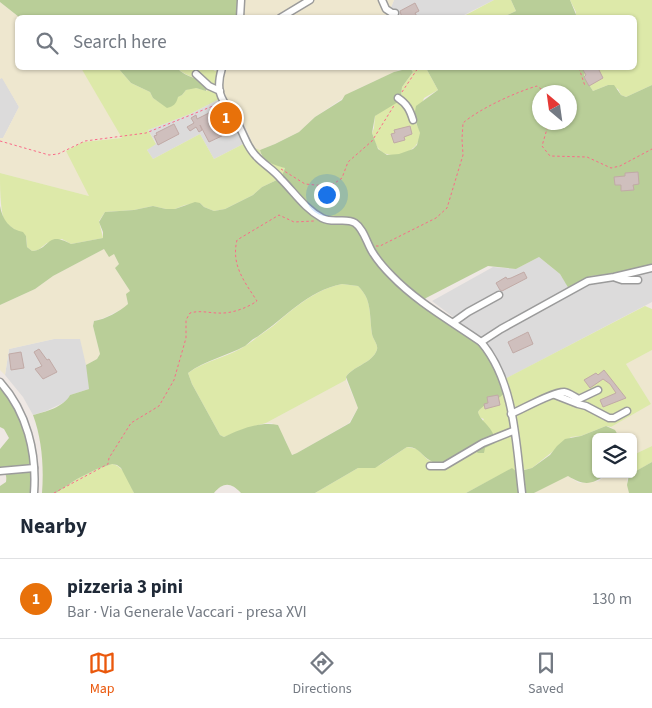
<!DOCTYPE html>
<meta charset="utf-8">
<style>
:root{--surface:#fff;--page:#f2f2f3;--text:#1f2937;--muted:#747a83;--line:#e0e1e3;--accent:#ea580c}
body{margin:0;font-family:"Source Sans 3",sans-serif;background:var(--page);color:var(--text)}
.controls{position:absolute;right:15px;bottom:15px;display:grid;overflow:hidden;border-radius:8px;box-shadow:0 1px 4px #0004}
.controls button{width:45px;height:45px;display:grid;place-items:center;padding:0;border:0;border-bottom:1px solid var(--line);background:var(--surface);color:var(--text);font:25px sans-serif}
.compass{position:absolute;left:532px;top:85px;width:45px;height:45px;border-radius:50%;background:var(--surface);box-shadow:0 1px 4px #0004;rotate:331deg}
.you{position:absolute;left:326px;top:194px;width:18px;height:18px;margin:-12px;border:4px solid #fff;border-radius:50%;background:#1a73e8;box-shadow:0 0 0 8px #1a73e833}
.badge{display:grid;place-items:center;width:32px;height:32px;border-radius:50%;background:var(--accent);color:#fff;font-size:16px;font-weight:700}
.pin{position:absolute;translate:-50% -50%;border:2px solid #fff;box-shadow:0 1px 5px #0006}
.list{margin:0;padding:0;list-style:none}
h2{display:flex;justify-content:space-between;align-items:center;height:65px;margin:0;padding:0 20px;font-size:21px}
h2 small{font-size:16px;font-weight:400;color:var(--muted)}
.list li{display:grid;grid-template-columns:32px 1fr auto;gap:15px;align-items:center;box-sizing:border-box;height:80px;padding:0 20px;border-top:1px solid var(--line)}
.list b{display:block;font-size:19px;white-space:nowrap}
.list p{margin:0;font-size:16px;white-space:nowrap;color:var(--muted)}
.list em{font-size:16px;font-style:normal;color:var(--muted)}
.icon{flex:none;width:28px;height:28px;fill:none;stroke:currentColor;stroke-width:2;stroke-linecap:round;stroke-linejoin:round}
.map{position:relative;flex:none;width:652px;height:493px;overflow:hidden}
.search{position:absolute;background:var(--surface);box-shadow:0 1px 4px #0004;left:15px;right:15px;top:15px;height:55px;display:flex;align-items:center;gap:12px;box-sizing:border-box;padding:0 18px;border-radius:8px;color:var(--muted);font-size:19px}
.sheet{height:145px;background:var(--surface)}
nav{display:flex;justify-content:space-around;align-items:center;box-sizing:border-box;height:70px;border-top:1px solid var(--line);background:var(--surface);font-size:14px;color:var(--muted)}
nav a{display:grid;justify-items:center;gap:2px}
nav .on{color:var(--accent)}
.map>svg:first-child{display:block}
</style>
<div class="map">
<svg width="652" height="493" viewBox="0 0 652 493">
<rect width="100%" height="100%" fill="#efe8e4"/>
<!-- residential -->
<g fill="#dcdbdb">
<polygon points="394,0 494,0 460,17 387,18"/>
<polygon points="2,77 19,107 3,138 0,138 0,79"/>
<polygon points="225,96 240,115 251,140 214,159 200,134 153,159 147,150 156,143 148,130 190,114"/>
<polygon points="539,257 560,274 569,288 590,276 618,274 652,265 652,302 505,379 486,342 432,301 493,267 516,269"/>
<polygon points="54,339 81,339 88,373 89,389 70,395 67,401 46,411 33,415 23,397 5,375 9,349"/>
</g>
<!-- farmland -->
<g fill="#eee7cf">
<polygon points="238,0 394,0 387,17 237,18"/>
<polygon points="0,2 19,17 18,18 18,68 81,68 123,138 83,142 89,196 0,173 0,138 3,138 19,107 2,78 0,79"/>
<polygon points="220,68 399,68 399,70 355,90 315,117 299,132 275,144 260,150 252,147 251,140 240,115 220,90"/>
<polygon points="104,249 114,254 119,264 115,268 130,291 127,300 128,304 124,308 104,318 94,321 93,326 100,354 97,359 86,365 80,339 54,339 9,349 5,375 0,370 0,305 35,289 53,276"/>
<polygon points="652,350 652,446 633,455 633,437 619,437 611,427 651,404 626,364"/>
<polygon points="346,380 358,408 349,423 297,453 291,455 285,439 272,423 266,423"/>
<polygon points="607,474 628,474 627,480 629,493 534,493 563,477 568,476 579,483 599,481"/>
</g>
<!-- grass -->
<g fill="#dde9a9">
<polygon points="494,0 511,0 516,11 503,17 460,18"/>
<polygon points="570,0 652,0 652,85 626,97 621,95 618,89 608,85 593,91 584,77 585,72 590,68 634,68 634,18 576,17 576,12"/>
<path d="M81,68H118L131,83L150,92L153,98L162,104L182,95L186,90L191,88H196L207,91L208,85C197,76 187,78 177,68H211L215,71L220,68V90L225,96L190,114L148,130L156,144L147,150L153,159L200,134L214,159L251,140L252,147L260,150L261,155L285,168L281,178L262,187L253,195L225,209L214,211L204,207L200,203L185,205L175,209H166L153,206L134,210L105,212L99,221L103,238L71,244L62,239L47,243L38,250L32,251L27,247L26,236C19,232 9,227 4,220C0,208 0,186 0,173L89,196L66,151L83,142L122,138Z"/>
<path d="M411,68H426L438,90L424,98L415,122C417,125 420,130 420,133C421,153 389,163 378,148C375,144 374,138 372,133L374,128L375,116L401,97L402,87L413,72Z"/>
<path d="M342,284L358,286C361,289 365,294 367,299C371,310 370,322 372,334C373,340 380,346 376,352C370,364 353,366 346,377V380L266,423L244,429L224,437L220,435L192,384L188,373C206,360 230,357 248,344C256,338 265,332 273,326C294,308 314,290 342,284Z"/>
<polygon points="645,306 652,309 652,350 626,364 651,404 611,427 606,426 581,436 571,437 532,468 498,476 466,493 315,493 358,468 370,468 380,465 407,447 417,449 428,460 439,464 444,462 454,465 484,419 479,417 478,412 481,407 494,400 503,385 499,382"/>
<polygon points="652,446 652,462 633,473 633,455"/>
<path d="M111,464C124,465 130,482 134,493H56L77,479L97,469Z"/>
</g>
<!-- forest -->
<g fill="#b9ce98" fill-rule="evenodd">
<polygon points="0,0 238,0 237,16 237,18 19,17 0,2"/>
<polygon points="511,0 570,0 577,17 503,17 516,11"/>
<path d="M118,68H177C186,78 198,77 208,85L206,91L196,88L186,90L182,95L178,97C176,104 174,106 167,108L153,98L150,92L131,83Z"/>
<path d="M410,68L413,72L402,87L401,97L398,102L375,116L372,133L378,149L387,155L399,154L413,149L417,145L420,133L414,117L416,106L438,90L426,68H590L585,72L584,77L593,91L608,85H614L621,95L626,97L652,85V265L618,274L590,276L569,289L560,274L539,257L516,269L488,266L426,298L421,303L481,345L492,362L499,382L506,390C500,402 485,401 478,412C480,422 495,427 495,443L485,448L484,453H478L474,450L457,461L454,465C445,461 438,466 431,461C421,456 419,446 407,447L375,468H358L315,493H241C231,482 223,482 214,493H134L121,468L117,465L112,464L97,469L77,479L56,493H42C44,467 42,439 33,415C45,412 64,407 70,395L89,389L86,365L97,359L100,354L93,326L94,321C106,319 119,312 128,304L126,294L130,291L115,268L119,264L114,254L109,257L104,249L53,276L35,289L0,305V206C2,219 10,230 23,232L26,236L27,247L32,251C51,249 46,230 71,244L103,238V232L99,222L105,212L134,210L153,206L166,209H175L195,202L200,203L204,207L214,211L225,209L253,195L262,187L281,178L285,168C274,165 262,161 260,150L275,144L299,132L315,117L342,100L345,95L394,72ZM540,92H570V122H540ZM342,284L358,286C361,289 365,294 367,299C371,310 370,322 372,334C373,340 380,346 376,352C370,364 353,366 346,377L358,408L350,423L297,453L292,455L278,425C261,421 240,429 224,437L220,435L192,384L188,373C205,360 227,356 245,346C249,343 252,339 257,337C285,318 307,291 342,284Z"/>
<path d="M0,384L7,392L30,439L33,493H0V486L6,482C7,476 6,473 0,469V449L9,438L4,429L0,427Z"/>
<path d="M606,426L615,430L619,437H596V474H607C591,485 585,486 568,476L534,493H466L512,468L517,472L532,468L550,455L557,446L565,439L581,436Z"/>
<polygon points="652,462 652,493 629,493 627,485 629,475"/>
</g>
<!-- building -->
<g fill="#cfbfbd" stroke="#c1aaa6">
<polygon points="415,3 419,11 415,13 418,18 402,18 400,11"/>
<polygon points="588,68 598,68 603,78 589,86 584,77 586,75 583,70"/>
<polygon points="215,110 226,134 209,142 200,125 202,130 199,132 196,127 190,131 187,127 194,123 191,118 196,115 197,119"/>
<polygon points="174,124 179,134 158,145 154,136 157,135 156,133"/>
<polygon points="410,126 412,134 404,137 405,140 394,143 391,134 395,133 394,130"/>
<polygon points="638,172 639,184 633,185 634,190 621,191 621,185 615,185 614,177 625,176 625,173"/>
<polygon points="524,272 527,278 502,291 500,290 496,283 506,277 507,279 511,278"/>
<polygon points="528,332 533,344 513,353 508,342"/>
<polygon points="39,349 47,360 49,359 57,372 43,379 35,369 42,366 34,352"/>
<polygon points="21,352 24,368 11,370 9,354"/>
<polygon points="604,370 626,398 603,407 600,400 616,393 610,384 603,379 590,388 584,380 596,373 598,375"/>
<polygon points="498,395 500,405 485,409 484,404 488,403 487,397"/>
</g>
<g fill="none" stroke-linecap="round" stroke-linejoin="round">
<defs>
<g id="minor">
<polyline points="382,0 386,9 392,13 395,13"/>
<polyline points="240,18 241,0"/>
<polyline points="280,18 310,0"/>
<path d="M222,68C212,101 230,104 241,130C246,140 248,148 256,156C263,164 274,170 281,179C294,192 305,209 322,218C333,224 346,217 355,223C364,229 367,244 373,253C378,261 385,269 392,276C417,302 451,321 481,342C515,382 516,444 522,493"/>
<polyline points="196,74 209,86 220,91"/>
<path d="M398,98C407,104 410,110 413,120"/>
<polyline points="616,278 622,280 638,280"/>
<polyline points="454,322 468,312 499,295"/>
<polyline points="481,342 501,329 588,281 614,277 652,268"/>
<path d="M0,382C27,412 37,453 34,493"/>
<polyline points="555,395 578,404 586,406 609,418 614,418 627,411"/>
<path d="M511,414C523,409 552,392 564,392C570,393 574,397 579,399L598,390"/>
<polyline points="430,466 444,466 483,443 513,431"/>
<polyline points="0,471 34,468"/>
</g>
</defs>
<!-- minor casing -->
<use href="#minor" stroke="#9b9b9b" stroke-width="9"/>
<!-- path -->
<g stroke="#fa6a88" stroke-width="1" stroke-dasharray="2.5 2.5" stroke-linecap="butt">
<polyline points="579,68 585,86"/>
<polyline points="402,92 418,68"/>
<polyline points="549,122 542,146 550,156 587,157 611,168 620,166 652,149"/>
<polyline points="0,141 49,155 58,154 85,141 146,133 218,104"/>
<polyline points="281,169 305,184 326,186 335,183 342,178 348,162 372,141 395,104"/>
<path d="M376,246H380L436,218L447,208L463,155L462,139L463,123C479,109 516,92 537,86L545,92"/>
<path d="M54,493L108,464L109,458L131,423L159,406L174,380L186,338V320L190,313C200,310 209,313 218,313C231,314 247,308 257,301C244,281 231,265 237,240L279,215L294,222L314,221"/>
</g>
<!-- minor -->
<use href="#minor" stroke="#fff" stroke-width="6"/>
</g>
</svg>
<div class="controls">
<button><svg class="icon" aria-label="layers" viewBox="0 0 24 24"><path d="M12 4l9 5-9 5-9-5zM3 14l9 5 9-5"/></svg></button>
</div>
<svg class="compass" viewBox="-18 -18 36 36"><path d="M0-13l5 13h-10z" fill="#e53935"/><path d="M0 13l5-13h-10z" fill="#747a83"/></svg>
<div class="you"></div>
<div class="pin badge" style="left:226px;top:118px;background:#e8710a">1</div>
<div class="search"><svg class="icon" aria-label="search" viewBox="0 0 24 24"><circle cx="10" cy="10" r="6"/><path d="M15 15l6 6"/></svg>Search here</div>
</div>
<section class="sheet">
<h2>Nearby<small></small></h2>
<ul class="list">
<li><span class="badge" style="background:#e8710a">1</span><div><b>pizzeria 3 pini</b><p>Bar · Via Generale Vaccari - presa XVI</p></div><em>130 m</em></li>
</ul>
</section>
<nav>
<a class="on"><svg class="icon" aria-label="map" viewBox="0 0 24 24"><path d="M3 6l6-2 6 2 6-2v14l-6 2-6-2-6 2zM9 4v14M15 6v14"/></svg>Map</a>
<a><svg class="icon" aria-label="directions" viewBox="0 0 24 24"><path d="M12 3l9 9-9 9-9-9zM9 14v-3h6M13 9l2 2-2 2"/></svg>Directions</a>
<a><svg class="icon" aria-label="saved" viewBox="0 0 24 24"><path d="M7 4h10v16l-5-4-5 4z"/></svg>Saved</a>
</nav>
